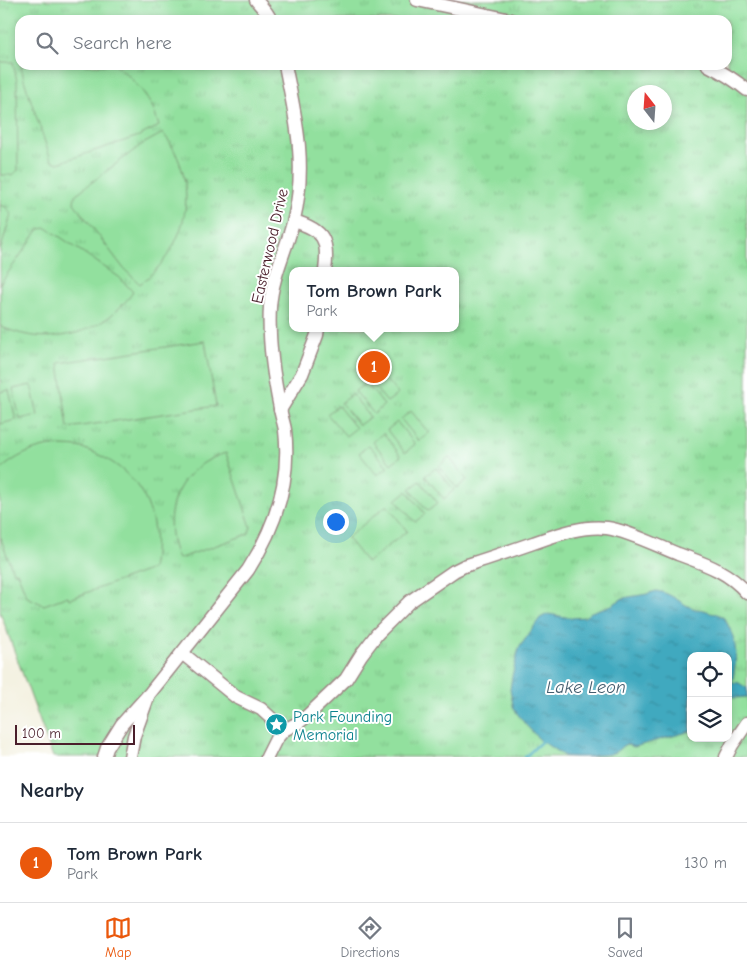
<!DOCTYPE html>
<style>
:root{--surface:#fff;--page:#f6f6f7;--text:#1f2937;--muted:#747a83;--line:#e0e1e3;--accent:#ea580c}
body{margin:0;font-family:"Comic Neue",sans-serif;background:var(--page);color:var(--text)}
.controls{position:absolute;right:15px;bottom:15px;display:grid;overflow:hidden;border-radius:10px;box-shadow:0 2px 8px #0003}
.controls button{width:45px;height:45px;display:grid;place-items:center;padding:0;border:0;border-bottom:1px solid var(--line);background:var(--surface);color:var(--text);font:25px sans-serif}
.compass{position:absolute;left:627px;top:85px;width:45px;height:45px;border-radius:50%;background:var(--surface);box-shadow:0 2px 8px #0003;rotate:343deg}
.scale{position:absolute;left:15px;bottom:12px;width:120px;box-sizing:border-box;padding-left:5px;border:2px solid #4a1f2b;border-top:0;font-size:14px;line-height:18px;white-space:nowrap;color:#4a1f2b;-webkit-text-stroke:4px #fff;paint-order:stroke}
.you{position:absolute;left:335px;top:521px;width:18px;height:18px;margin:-12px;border:4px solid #fff;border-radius:50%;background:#1a73e8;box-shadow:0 0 0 8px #1a73e833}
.badge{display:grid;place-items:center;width:32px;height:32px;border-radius:50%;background:var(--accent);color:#fff;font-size:16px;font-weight:700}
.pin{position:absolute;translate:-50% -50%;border:2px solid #fff;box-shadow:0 1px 5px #0006}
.popup{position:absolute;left:289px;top:267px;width:170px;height:65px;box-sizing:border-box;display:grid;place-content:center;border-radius:10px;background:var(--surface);filter:drop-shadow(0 1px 4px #0005);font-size:16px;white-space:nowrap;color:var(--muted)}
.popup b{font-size:19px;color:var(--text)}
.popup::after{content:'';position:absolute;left:50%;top:100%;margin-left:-10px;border:10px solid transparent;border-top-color:var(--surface)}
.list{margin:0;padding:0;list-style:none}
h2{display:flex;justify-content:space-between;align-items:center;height:65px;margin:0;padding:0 20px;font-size:21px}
h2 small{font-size:16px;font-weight:400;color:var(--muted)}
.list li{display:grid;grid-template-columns:32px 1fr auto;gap:15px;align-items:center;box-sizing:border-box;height:80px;padding:0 20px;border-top:1px solid var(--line)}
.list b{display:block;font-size:19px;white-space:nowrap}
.list p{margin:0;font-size:16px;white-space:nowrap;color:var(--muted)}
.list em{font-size:16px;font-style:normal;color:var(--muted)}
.icon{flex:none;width:28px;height:28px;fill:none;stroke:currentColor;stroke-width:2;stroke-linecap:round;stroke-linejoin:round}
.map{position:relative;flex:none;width:747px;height:757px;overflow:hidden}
.search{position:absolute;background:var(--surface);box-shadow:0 2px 8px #0003;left:15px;right:15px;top:15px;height:55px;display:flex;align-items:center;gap:12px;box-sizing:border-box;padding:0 18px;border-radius:15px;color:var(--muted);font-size:19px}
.sheet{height:145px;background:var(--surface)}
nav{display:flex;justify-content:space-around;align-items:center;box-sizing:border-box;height:70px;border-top:1px solid var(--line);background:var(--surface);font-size:14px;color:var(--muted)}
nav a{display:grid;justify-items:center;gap:2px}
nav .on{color:var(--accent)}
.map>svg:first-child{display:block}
</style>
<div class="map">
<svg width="747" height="757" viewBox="0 0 747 757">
<defs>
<pattern id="grass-tufts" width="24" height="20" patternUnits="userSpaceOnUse" patternTransform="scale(1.25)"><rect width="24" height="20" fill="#92e09e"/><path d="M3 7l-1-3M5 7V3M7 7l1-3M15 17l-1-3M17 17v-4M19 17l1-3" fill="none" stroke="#7fc088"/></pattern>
<pattern id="water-ripples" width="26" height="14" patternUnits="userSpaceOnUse" patternTransform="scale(1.25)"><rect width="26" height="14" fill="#3fa9bf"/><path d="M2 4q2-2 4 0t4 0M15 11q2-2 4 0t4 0" fill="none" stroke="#37899b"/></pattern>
</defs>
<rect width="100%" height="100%" fill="#fff"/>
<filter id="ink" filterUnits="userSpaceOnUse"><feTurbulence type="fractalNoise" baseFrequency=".02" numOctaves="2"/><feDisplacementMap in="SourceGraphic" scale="10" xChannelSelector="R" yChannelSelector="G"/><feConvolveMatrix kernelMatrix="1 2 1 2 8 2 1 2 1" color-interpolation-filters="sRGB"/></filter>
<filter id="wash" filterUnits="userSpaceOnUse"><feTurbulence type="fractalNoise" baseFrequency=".0096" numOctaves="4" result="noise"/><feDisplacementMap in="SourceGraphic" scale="20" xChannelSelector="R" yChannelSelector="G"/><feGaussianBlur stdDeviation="1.12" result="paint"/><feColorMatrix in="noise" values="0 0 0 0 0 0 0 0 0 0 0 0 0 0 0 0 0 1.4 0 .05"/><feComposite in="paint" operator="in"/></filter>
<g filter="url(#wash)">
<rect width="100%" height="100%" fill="#f4f2e2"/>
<!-- grass -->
<path fill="url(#grass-tufts)" stroke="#6e8064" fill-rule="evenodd" d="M0,0H747V757H53L0,612ZM20,20H727V65H20ZM634,92H664V122H634ZM293,271H455V328H293ZM691,656H728V738H691Z"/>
<!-- pitch -->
<g fill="#92e09e" stroke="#6e8064">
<polygon points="0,62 13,62 17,81 18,170 13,175 0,175"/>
<polygon points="21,65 115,65 129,76 143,92 153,108 159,126 139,136 58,163 51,160 24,80"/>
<path d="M163,133C202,183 189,247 140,284L124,269L74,203L75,195L141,145Z"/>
<polygon points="0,205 6,207 11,214 0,252"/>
<path d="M47,228L119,277L133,292C127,301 118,310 109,317C77,340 36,343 0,326V284L39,229Z"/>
<polygon points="205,341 216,406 68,428 59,363"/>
<polygon points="379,372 398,394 387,402 369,380"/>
<polygon points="366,383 384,405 374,414 355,391"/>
<polygon points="31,385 38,415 20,419 13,389"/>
<polygon points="9,390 16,420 0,424 0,392"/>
<polygon points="352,394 370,417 359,425 341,403"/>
<polygon points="338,406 356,428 346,436 327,414"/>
<polygon points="411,411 429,433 419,441 401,419"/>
<polygon points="397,422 415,444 405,453 387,430"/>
<polygon points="383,433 401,456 391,464 373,442"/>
<polygon points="369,445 388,467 377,475 359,453"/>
<path d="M50,446C59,446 69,446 78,447C90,450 102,456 113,463C150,488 160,526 152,569L69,599L68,596L44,605L27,597L17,572H13L0,536V470C15,457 31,449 50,446Z"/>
<path d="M226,453L251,527L248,534L178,559C158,513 178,467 226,453Z"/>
<polygon points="449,457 467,480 457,488 439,466"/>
<polygon points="436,468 454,490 444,499 425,476"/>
<polygon points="420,481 438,503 428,511 410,489"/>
<polygon points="407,491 425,514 415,522 396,500"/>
<polygon points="387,505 407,531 367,563 347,538"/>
</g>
<!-- water -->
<path fill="url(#water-ripples)" stroke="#446475" d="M656,591C672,593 678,602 692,608C697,610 702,609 707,611C708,611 709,612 710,613C714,614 717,613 721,616C725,618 726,621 728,625C738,643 737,662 732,682L739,683L747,688V697L735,698L728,697V656H691V731L634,747L626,744C621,746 619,751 613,753C607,755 602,755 597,755C595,755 591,757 589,757C581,757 571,757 564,756L540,740L525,724L514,709L510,690L512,676L519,648L540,618L548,614L571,618L585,617L591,612L612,605L623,598L647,594Z"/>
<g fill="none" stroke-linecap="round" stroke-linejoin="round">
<!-- stream -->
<polyline stroke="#3fa9bf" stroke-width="2.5" points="525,757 542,741"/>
</g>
</g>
<g filter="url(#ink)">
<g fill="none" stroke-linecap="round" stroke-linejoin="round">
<defs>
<g id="minor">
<polyline points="256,0 266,12 271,20"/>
<polyline points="417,0 511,20"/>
<path d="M708,65C722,72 735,80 747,90"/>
<path d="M294,221C324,230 329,240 325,271"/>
<polyline points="280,410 302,374 317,335 318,328"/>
<polyline points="182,653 236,697 261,709 284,730"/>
<path d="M104,757L107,748L122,724L150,693L248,570C275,528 291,481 285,430C284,423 281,416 280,408C273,374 268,341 270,307C272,276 287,248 294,219C307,165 296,118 285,65"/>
<polyline points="130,757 134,736 148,697"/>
<path d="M267,757L276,739L284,730L298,723L307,716L346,679L361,655L377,634L409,602L454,571L464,566C487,559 510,551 533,543C556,535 582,525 607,528C628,531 658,546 678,554C705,564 728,571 747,593"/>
<polyline points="726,757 732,745 747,723"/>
</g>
</defs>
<!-- minor casing -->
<use href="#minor" stroke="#9f8886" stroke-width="15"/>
<!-- minor -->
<use href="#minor" stroke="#fff" stroke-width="12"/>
</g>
</g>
<!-- icons -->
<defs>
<symbol id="sight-disc" viewBox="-11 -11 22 22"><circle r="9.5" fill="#0f9aa8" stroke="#fff"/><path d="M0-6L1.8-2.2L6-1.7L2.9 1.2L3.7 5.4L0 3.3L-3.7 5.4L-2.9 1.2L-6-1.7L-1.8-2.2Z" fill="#fff"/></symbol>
</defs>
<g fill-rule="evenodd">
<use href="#sight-disc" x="264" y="712" width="25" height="25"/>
</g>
<g text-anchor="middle" stroke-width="4" stroke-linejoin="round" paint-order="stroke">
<!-- street labels -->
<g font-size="16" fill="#4a1f2b" stroke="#fff">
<text transform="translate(269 246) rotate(-77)" y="6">Easterwood Drive</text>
</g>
<!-- culture labels -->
<g font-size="16" fill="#0d838f" stroke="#fff" text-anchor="start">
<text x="293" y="722">Park Founding<tspan x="293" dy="18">Memorial</tspan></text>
</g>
<!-- water labels -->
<g font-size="18" font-style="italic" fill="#455d6e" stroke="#fff">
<text x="586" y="693">Lake Leon</text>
</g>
</g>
</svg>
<div class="controls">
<button><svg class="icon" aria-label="locate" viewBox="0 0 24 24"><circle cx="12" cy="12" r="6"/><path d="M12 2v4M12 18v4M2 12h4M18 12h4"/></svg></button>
<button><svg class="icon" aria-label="layers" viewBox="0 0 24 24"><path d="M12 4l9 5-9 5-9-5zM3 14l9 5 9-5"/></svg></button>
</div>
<svg class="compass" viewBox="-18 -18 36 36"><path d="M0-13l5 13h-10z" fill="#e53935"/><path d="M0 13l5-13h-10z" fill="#747a83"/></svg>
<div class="scale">100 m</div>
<div class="you"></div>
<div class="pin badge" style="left:374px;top:367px">1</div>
<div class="popup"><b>Tom Brown Park</b>Park</div>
<div class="search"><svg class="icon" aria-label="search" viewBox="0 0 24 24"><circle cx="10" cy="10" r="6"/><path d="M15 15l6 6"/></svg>Search here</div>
</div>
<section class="sheet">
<h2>Nearby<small></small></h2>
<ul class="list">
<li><span class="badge">1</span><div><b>Tom Brown Park</b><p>Park</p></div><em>130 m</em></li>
</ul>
</section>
<nav>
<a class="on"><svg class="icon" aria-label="map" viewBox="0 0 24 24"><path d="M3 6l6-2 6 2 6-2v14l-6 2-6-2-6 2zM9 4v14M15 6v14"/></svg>Map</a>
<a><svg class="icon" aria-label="directions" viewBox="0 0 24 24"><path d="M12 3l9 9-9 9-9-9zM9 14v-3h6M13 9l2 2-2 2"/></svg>Directions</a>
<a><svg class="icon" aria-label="saved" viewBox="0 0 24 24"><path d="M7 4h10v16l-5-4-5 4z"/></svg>Saved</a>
</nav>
